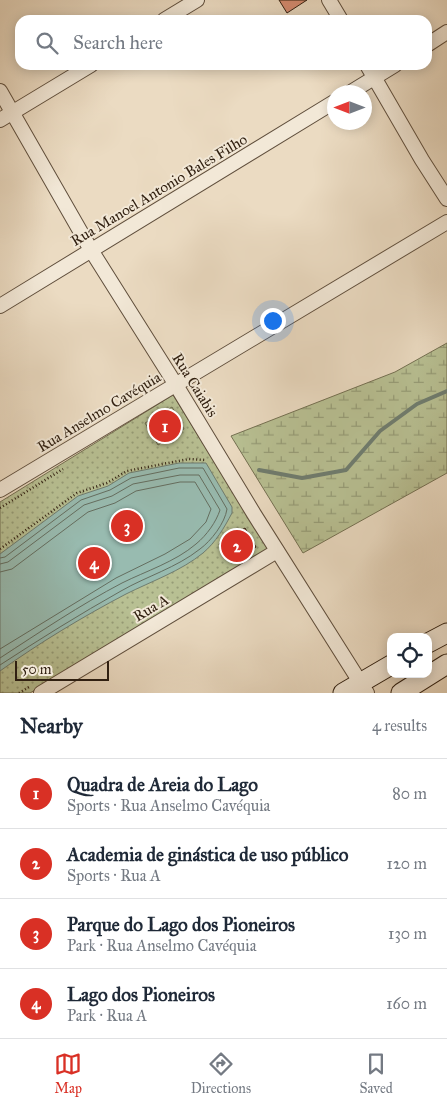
<!DOCTYPE html>
<meta charset="utf-8">
<style>
:root{--surface:#fff;--page:#f6f6f7;--text:#1f2937;--muted:#747a83;--line:#e0e1e3;--accent:#d93025}
body{margin:0;font-family:"IM FELL Great Primer",serif;background:var(--page);color:var(--text)}
.controls{position:absolute;right:15px;bottom:15px;display:grid;overflow:hidden;border-radius:10px;box-shadow:0 2px 12px #0003}
.controls button{width:45px;height:45px;display:grid;place-items:center;padding:0;border:0;border-bottom:1px solid var(--line);background:var(--surface);color:var(--text);font:25px sans-serif}
.compass{position:absolute;left:327px;top:85px;width:45px;height:45px;border-radius:50%;background:var(--surface);box-shadow:0 2px 12px #0003;rotate:270deg}
.scale{position:absolute;left:15px;bottom:12px;width:94px;box-sizing:border-box;padding-left:5px;border:2px solid #312011;border-top:0;font-size:14px;line-height:18px;white-space:nowrap;color:#312011;-webkit-text-stroke:4px #f2e8d7;paint-order:stroke}
.you{position:absolute;left:272px;top:320px;width:18px;height:18px;margin:-12px;border:4px solid #fff;border-radius:50%;background:#1a73e8;box-shadow:0 0 0 8px #1a73e833}
.badge{display:grid;place-items:center;width:32px;height:32px;border-radius:50%;background:var(--accent);color:#fff;font-size:16px;font-weight:700}
.pin{position:absolute;translate:-50% -50%;border:2px solid #fff;box-shadow:0 1px 5px #0006}
.list{margin:0;padding:0;list-style:none}
h2{display:flex;justify-content:space-between;align-items:center;height:65px;margin:0;padding:0 20px;font-size:21px}
h2 small{font-size:16px;font-weight:400;color:var(--muted)}
.list li{display:grid;grid-template-columns:32px 1fr auto;gap:15px;align-items:center;box-sizing:border-box;height:70px;padding:0 20px;border-top:1px solid var(--line)}
.list b{display:block;font-size:19px;white-space:nowrap}
.list p{margin:0;font-size:16px;white-space:nowrap;color:var(--muted)}
.list em{font-size:16px;font-style:normal;color:var(--muted)}
.icon{flex:none;width:28px;height:28px;fill:none;stroke:currentColor;stroke-width:2;stroke-linecap:round;stroke-linejoin:round}
.map{position:relative;flex:none;width:447px;height:693px;overflow:hidden}
.search{position:absolute;background:var(--surface);box-shadow:0 2px 12px #0003;left:15px;right:15px;top:15px;height:55px;display:flex;align-items:center;gap:12px;box-sizing:border-box;padding:0 18px;border-radius:15px;color:var(--muted);font-size:19px}
.sheet{height:345px;background:var(--surface)}
nav{display:flex;justify-content:space-around;align-items:center;box-sizing:border-box;height:70px;border-top:1px solid var(--line);background:var(--surface);font-size:14px;color:var(--muted)}
nav a{display:grid;justify-items:center;gap:2px}
nav .on{color:var(--accent)}
.map>svg:first-child{display:block}
</style>
<div class="map">
<svg width="447" height="693" viewBox="0 0 447 693">
<defs>
<pattern id="grass-dots" width="8" height="8" patternUnits="userSpaceOnUse" patternTransform="scale(1.25)"><rect width="8" height="8" fill="#b8c093"/><path d="M2 2h.1M6 6h.1" fill="none" stroke="#969c77" stroke-width="1.8" stroke-linecap="round"/></pattern>
<pattern id="wetland-marsh" width="20" height="14" patternUnits="userSpaceOnUse" patternTransform="scale(1.25)"><rect width="20" height="14" fill="#b8c093"/><path d="M1 5h8M5 5V1M11 12h8M15 12V8" fill="none" stroke="#969c77"/></pattern>
</defs>
<rect width="100%" height="100%" fill="#ebdbc2"/>
<filter id="stains"><feTurbulence type="fractalNoise" baseFrequency=".004" numOctaves="4"/><feColorMatrix values="0 0 0 0 .2 0 0 0 0 .09 0 0 0 0 .02 0 0 0 .5 -.17"/></filter>
<radialGradient id="worn" r=".72"><stop offset=".6" stop-color="#630" stop-opacity="0"/><stop offset="1" stop-color="#630" stop-opacity=".3"/></radialGradient>
<!-- grass -->
<polygon fill="url(#grass-dots)" stroke="#747052" points="173,395 269,550 30,693 0,693 0,502"/>
<!-- wetland -->
<polygon fill="url(#wetland-marsh)" stroke="#747052" points="447,343 447,473 303,553 231,436 395,372"/>
<!-- garden -->
<polygon fill="#b8c093" stroke="#747052" points="172,407 184,429 158,445 145,423"/>
<!-- water -->
<path fill="#98bbb0" stroke="#6f7d70" d="M179,463H206L232,507V513C224,528 216,542 203,553C181,571 152,581 126,594C84,616 39,643 0,671V554L78,496L108,486L129,473Z"/>
<g fill="none" stroke-linecap="round" stroke-linejoin="round">
<!-- shore -->
<g stroke="#646e60" stroke-width="1">
<path d="M0,558L5,557L81,500L110,490L131,478L179,468H203L227,509C225,523 211,541 200,549C176,568 147,576 121,591C80,614 40,639 0,665"/>
<path d="M0,564L8,562L84,505L112,496L133,484L180,475H199L220,510C216,522 207,535 196,544C175,562 146,571 122,583C80,605 40,632 0,658"/>
<polyline points="0,572 12,569 88,512 115,503 136,491 180,482 195,482 211,509 206,522 190,539 165,554 116,578 0,649"/>
</g>
<!-- stream -->
<polyline stroke="#6f7d70" stroke-width="4" points="259,470 302,478 346,470 380,431 417,404 447,391"/>
</g>
<!-- building -->
<g fill="#d68c71" stroke="#312011">
<polygon points="279,0 307,0 287,13"/>
<polygon points="245,528 256,547 231,563 219,544"/>
</g>
<g fill="none" stroke-linecap="round" stroke-linejoin="round">
<defs>
<g id="street">
<polyline points="329,0 341,20"/>
<polyline points="164,20 197,0"/>
<polyline points="427,45 447,32"/>
<polyline points="367,65 422,160 447,199"/>
<polyline points="0,91 91,250 176,385 254,514 367,693"/>
<polyline points="351,92 395,65"/>
<polyline points="0,120 91,65"/>
<polyline points="0,306 334,102"/>
<polyline points="0,490 447,222"/>
<polyline points="41,693 277,551"/>
</g>
<g id="secondary">
<polyline points="428,643 447,633"/>
<polyline points="343,693 391,665"/>
<polyline points="401,693 447,664"/>
</g>
</defs>
<!-- street casing -->
<use href="#street" stroke="#604f3d" stroke-width="16"/>
<!-- secondary casing -->
<use href="#secondary" stroke="#312011" stroke-width="21"/>
<!-- path -->
<g stroke="#312011" stroke-width="2.5" stroke-dasharray="1 2.5" stroke-linecap="butt">
<polyline points="0,508 63,469"/>
<polyline points="0,549 77,493 107,483 127,471 173,462 189,459 206,460"/>
<polyline points="19,693 29,687"/>
</g>
<!-- street -->
<use href="#street" stroke="#f2e8d7" stroke-width="14"/>
<!-- secondary -->
<use href="#secondary" stroke="#f2e8d7" stroke-width="19"/>
</g>
<g text-anchor="middle" stroke-width="4" stroke-linejoin="round" paint-order="stroke">
<!-- street labels -->
<g font-size="15" fill="#312011" stroke="#f2e8d7">
<text transform="translate(159 190) rotate(-31)" y="5">Rua Manoel Antonio Bales Filho</text>
<text transform="translate(195 385) rotate(58)" y="5">Rua Caiabis</text>
<text transform="translate(99 412) rotate(-31)" y="5">Rua Anselmo Cavéquia</text>
<text transform="translate(151 608) rotate(-31)" y="5">Rua A</text>
</g>
</g>
<rect width="100%" height="100%" filter="url(#stains)"/>
<rect width="100%" height="100%" fill="url(#worn)"/>
</svg>
<div class="controls">
<button><svg class="icon" aria-label="locate" viewBox="0 0 24 24"><circle cx="12" cy="12" r="6"/><path d="M12 2v4M12 18v4M2 12h4M18 12h4"/></svg></button>
</div>
<svg class="compass" viewBox="-18 -18 36 36"><path d="M0-13l5 13h-10z" fill="#e53935"/><path d="M0 13l5-13h-10z" fill="#747a83"/></svg>
<div class="scale">50 m</div>
<div class="you"></div>
<div class="pin badge" style="left:165px;top:426px">1</div>
<div class="pin badge" style="left:237px;top:546px">2</div>
<div class="pin badge" style="left:127px;top:526px">3</div>
<div class="pin badge" style="left:94px;top:563px">4</div>
<div class="search"><svg class="icon" aria-label="search" viewBox="0 0 24 24"><circle cx="10" cy="10" r="6"/><path d="M15 15l6 6"/></svg>Search here</div>
</div>
<section class="sheet">
<h2>Nearby<small>4 results</small></h2>
<ul class="list">
<li><span class="badge">1</span><div><b>Quadra de Areia do Lago</b><p>Sports · Rua Anselmo Cavéquia</p></div><em>80 m</em></li>
<li><span class="badge">2</span><div><b>Academia de ginástica de uso público</b><p>Sports · Rua A</p></div><em>120 m</em></li>
<li><span class="badge">3</span><div><b>Parque do Lago dos Pioneiros</b><p>Park · Rua Anselmo Cavéquia</p></div><em>130 m</em></li>
<li><span class="badge">4</span><div><b>Lago dos Pioneiros</b><p>Park · Rua A</p></div><em>160 m</em></li>
</ul>
</section>
<nav>
<a class="on"><svg class="icon" aria-label="map" viewBox="0 0 24 24"><path d="M3 6l6-2 6 2 6-2v14l-6 2-6-2-6 2zM9 4v14M15 6v14"/></svg>Map</a>
<a><svg class="icon" aria-label="directions" viewBox="0 0 24 24"><path d="M12 3l9 9-9 9-9-9zM9 14v-3h6M13 9l2 2-2 2"/></svg>Directions</a>
<a><svg class="icon" aria-label="saved" viewBox="0 0 24 24"><path d="M7 4h10v16l-5-4-5 4z"/></svg>Saved</a>
</nav>
